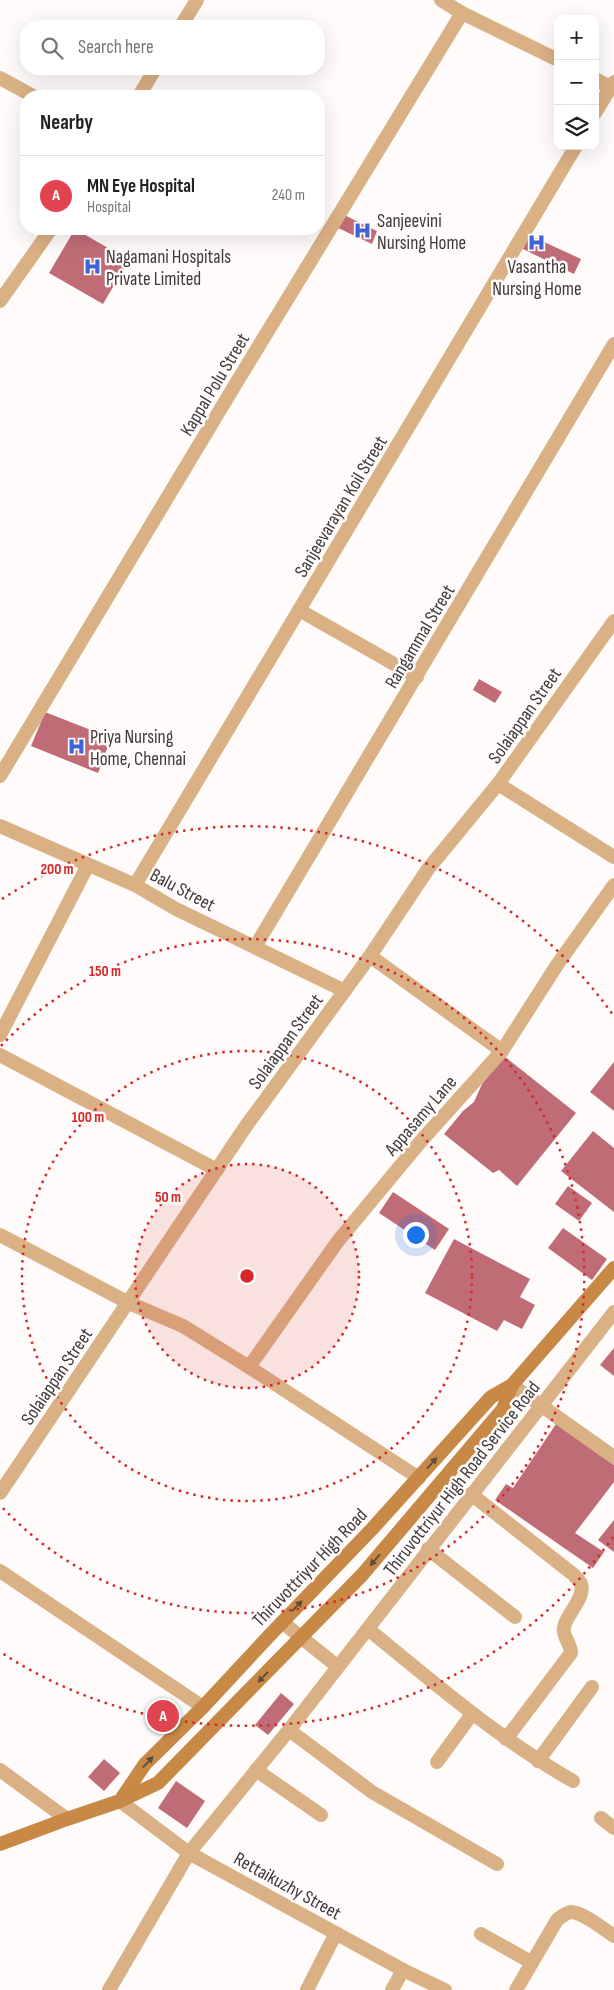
<!DOCTYPE html>
<meta charset="utf-8">
<style>
:root{--surface:#fff;--page:#f6f6f6;--text:#222;--muted:#767676;--line:#e0e0e0;--accent:#3d65d6}
body{margin:0;font-family:"Sofia Sans Condensed",sans-serif;background:var(--page);color:var(--text)}
.controls{position:absolute;right:15px;top:15px;display:grid;overflow:hidden;border-radius:10px;box-shadow:0 5px 20px #0002}
.controls button{width:45px;height:45px;display:grid;place-items:center;padding:0;border:0;border-bottom:1px solid var(--line);background:var(--surface);color:var(--text);font:25px sans-serif}
.you{position:absolute;left:415px;top:1234px;width:18px;height:18px;margin:-12px;border:4px solid #fff;border-radius:50%;background:#1a73e8;box-shadow:0 0 0 8px #1a73e833}
.badge{display:grid;place-items:center;width:32px;height:32px;border-radius:50%;background:var(--accent);color:#fff;font-size:16px;font-weight:700}
.pin{position:absolute;translate:-50% -50%;border:2px solid #fff;box-shadow:0 1px 5px #0006}
.list{margin:0;padding:0;list-style:none}
h2{display:flex;justify-content:space-between;align-items:center;height:65px;margin:0;padding:0 20px;font-size:21px}
h2 small{font-size:16px;font-weight:400;color:var(--muted)}
.list li{display:grid;grid-template-columns:32px 1fr auto;gap:15px;align-items:center;box-sizing:border-box;height:80px;padding:0 20px;border-top:1px solid var(--line)}
.list b{display:block;font-size:19px;white-space:nowrap}
.list p{margin:0;font-size:16px;white-space:nowrap;color:var(--muted)}
.list em{font-size:16px;font-style:normal;color:var(--muted)}
.icon{flex:none;width:28px;height:28px;fill:none;stroke:currentColor;stroke-width:2;stroke-linecap:round;stroke-linejoin:round}
.map{position:relative;flex:none;width:614px;height:1990px;overflow:hidden}
.search{position:absolute;background:var(--surface);box-shadow:0 5px 20px #0002;left:20px;top:20px;width:305px;height:55px;display:flex;align-items:center;gap:12px;box-sizing:border-box;padding:0 18px;border-radius:20px;color:var(--muted);font-size:19px}
.panel{position:absolute;background:var(--surface);box-shadow:0 5px 20px #0002;left:20px;top:90px;width:305px;height:145px;border-radius:20px}
.map>svg:first-child{display:block}
</style>
<div class="map">
<svg width="614" height="1990" viewBox="0 0 614 1990">
<rect width="100%" height="100%" fill="#fefbfa"/>
<!-- building -->
<g fill="#c06c76">
<polygon points="340,213 377,231 372,244 334,226"/>
<polygon points="75,229 129,260 103,304 49,273"/>
<polygon points="529,235 581,259 574,274 523,249"/>
<polygon points="479,679 502,692 495,703 473,690"/>
<polygon points="45,712 111,738 98,773 31,746"/>
<polygon points="504,1056 576,1113 517,1186 499,1170 493,1173 444,1134 463,1111 474,1102 482,1084"/>
<polygon points="614,1062 614,1111 590,1092"/>
<polygon points="593,1131 614,1148 614,1212 561,1171"/>
<polygon points="568,1186 592,1203 579,1221 555,1204"/>
<polygon points="393,1192 449,1229 435,1250 379,1213"/>
<polygon points="563,1228 607,1259 592,1280 548,1248"/>
<polygon points="454,1239 530,1279 520,1297 535,1305 522,1329 504,1320 497,1331 425,1293"/>
<polygon points="614,1348 614,1376 600,1365"/>
<polygon points="556,1424 614,1465 614,1482 575,1533 604,1552 593,1568 495,1500 506,1484 513,1488"/>
<polygon points="614,1520 614,1552 598,1540"/>
<polygon points="281,1693 294,1704 268,1735 255,1725"/>
<polygon points="104,1759 120,1773 104,1791 88,1777"/>
<polygon points="176,1781 205,1801 187,1828 158,1808"/>
</g>
<g fill="none" stroke-linecap="round" stroke-linejoin="round">
<!-- minor -->
<g stroke="#dab085" stroke-width="14">
<polyline points="441,0 462,13 558,60"/>
<polyline points="0,78 33,96"/>
<polyline points="595,79 614,89"/>
<polyline points="595,113 614,82"/>
<polyline points="299,610 417,677"/>
<polyline points="0,776 235,385 462,13"/>
<polyline points="498,784 614,857"/>
<polyline points="0,826 135,885 176,909 345,991"/>
<polyline points="135,885 576,146"/>
<polyline points="255,947 614,344"/>
<polyline points="370,956 502,1051"/>
<polyline points="0,1035 88,865"/>
<polyline points="0,1055 217,1170"/>
<polyline points="0,1235 129,1303 183,1326 249,1367 419,1478"/>
<polyline points="249,1367 338,1241 421,1141 502,1051 557,965 614,885"/>
<polyline points="512,1385 614,1457"/>
<polyline points="0,1493 246,1126 370,956 428,869 498,784 614,621"/>
<path d="M471,1494L574,1575C576,1578 580,1581 581,1584C586,1597 566,1615 564,1627C562,1637 571,1643 571,1653L506,1739"/>
<polyline points="428,1549 515,1617"/>
<polyline points="0,1571 203,1707"/>
<polyline points="282,1622 337,1666"/>
<path d="M368,1629C434,1683 499,1739 573,1781"/>
<polyline points="289,1730 372,1792 497,1864"/>
<polyline points="538,1761 592,1687"/>
<polyline points="437,1762 472,1714"/>
<polyline points="0,1770 67,1819"/>
<polyline points="256,1770 321,1815"/>
<polyline points="120,1801 189,1853 403,1970 445,1990"/>
<polyline points="601,1818 614,1828"/>
<polyline points="481,1934 531,1962"/>
<polyline points="109,1990 189,1853 289,1730 614,1312"/>
<polyline points="307,1990 336,1933"/>
<polyline points="392,1990 403,1970"/>
<path d="M516,1990L557,1920C561,1917 565,1913 571,1912C582,1912 604,1929 614,1936"/>
</g>
<!-- tertiary -->
<g stroke="#dab085" stroke-width="14">
<polyline points="181,26 197,0"/>
<polyline points="139,96 155,69"/>
<polyline points="0,301 51,229"/>
</g>
<!-- secondary -->
<g stroke="#c78945" stroke-width="14">
<polyline points="120,1801 145,1764 203,1707 268,1637 372,1529 491,1397 512,1385 614,1268"/>
<polyline points="0,1844 67,1819 120,1801 158,1783 362,1575 503,1409 512,1385"/>
</g>
</g>
<!-- one-way arrows -->
<defs><path id="oneway-solid" d="M-6-.8H1V-3.2L6.5 0L1 3.2V.8H-6Z" transform="scale(1.25)"/></defs>
<g fill="#604e3d">
<use href="#oneway-solid" transform="translate(432 1463) rotate(-48)"/>
<use href="#oneway-solid" transform="translate(375 1560) rotate(131)"/>
<use href="#oneway-solid" transform="translate(297 1606) rotate(-46)"/>
<use href="#oneway-solid" transform="translate(263 1677) rotate(134)"/>
<use href="#oneway-solid" transform="translate(148 1762) rotate(-47)"/>
</g>
<!-- distance rings -->
<circle cx="247" cy="1276" r="112" fill="#d62828" fill-opacity=".12"/>
<g fill="none" stroke="#d62828" stroke-width="2.5" stroke-dasharray="2.5 5">
<circle cx="247" cy="1276" r="112"/>
<circle cx="247" cy="1276" r="225"/>
<path d="M1 1046A337 337 0 1 1 1 1506"/>
<path d="M613 1537A449 449 0 0 1 2 1653M2 899A449 449 0 0 1 613 1015"/>
</g>
<!-- icons -->
<defs>
<symbol id="hospital-bare" viewBox="-9 -9 18 18"><path d="M-5-5h3v3.5h4V-5h3V5h-3V1.5h-4V5h-3Z" fill="#3d65d6" stroke="#fefbfa" stroke-width="2.5" paint-order="stroke"/></symbol>
</defs>
<g fill-rule="evenodd">
<use href="#hospital-bare" x="350" y="218" width="25" height="25"/>
<use href="#hospital-bare" x="524" y="230" width="25" height="25"/>
<use href="#hospital-bare" x="80" y="254" width="25" height="25"/>
<use href="#hospital-bare" x="64" y="734" width="25" height="25"/>
</g>
<g text-anchor="middle" stroke-width="5" stroke-linejoin="round" paint-order="stroke">
<!-- poi labels -->
<g font-size="19" fill="#3e3b3a" stroke="#fefbfa" text-anchor="start">
<text x="377" y="227">Sanjeevini<tspan x="377" dy="22">Nursing Home</tspan></text>
<text x="106" y="263">Nagamani Hospitals<tspan x="106" dy="22">Private Limited</tspan></text>
<text x="537" y="273" text-anchor="middle">Vasantha<tspan x="537" dy="22">Nursing Home</tspan></text>
<text x="90" y="743">Priya Nursing<tspan x="90" dy="22">Home, Chennai</tspan></text>
</g>
<!-- street labels -->
<g font-size="19" fill="#3e3b3a" stroke="#fefbfa">
<text transform="translate(214 384) rotate(-59)" y="7">Kappal Polu Street</text>
<text transform="translate(340 506) rotate(-59)" y="7">Sanjeevarayan Koil Street</text>
<text transform="translate(419 636) rotate(-59)" y="7">Rangammal Street</text>
<text transform="translate(524 715) rotate(-55)" y="7">Solaiappan Street</text>
<text transform="translate(183 889) rotate(28)" y="7">Balu Street</text>
<text transform="translate(285 1041) rotate(-54)" y="7">Solaiappan Street</text>
<text transform="translate(420 1115) rotate(-49)" y="7">Appasamy Lane</text>
<text transform="translate(56 1376) rotate(-56)" y="7">Solaiappan Street</text>
<text transform="translate(461 1478) rotate(-52)" y="7">Thiruvottriyur High Road Service Road</text>
<text transform="translate(309 1567) rotate(-46)" y="7">Thiruvottriyur High Road</text>
<text transform="translate(288 1885) rotate(29)" y="7">Rettaikuzhy Street</text>
</g>
</g>
<circle cx="247" cy="1276" r="8" fill="#d62828" stroke="#fefbfa" stroke-width="2.5"/>
<g font-size="15" text-anchor="middle" font-weight="bold" fill="#d62828" stroke="#fefbfa" stroke-width="5" stroke-linejoin="round" paint-order="stroke">
<text x="57" y="874">200 m</text>
<text x="105" y="976">150 m</text>
<text x="88" y="1122">100 m</text>
<text x="168" y="1202">50 m</text>
</g>
</svg>
<div class="controls">
<button>+</button>
<button>−</button>
<button><svg class="icon" aria-label="layers" viewBox="0 0 24 24"><path d="M12 4l9 5-9 5-9-5zM3 14l9 5 9-5"/></svg></button>
</div>
<div class="you"></div>
<div class="pin badge" style="left:163px;top:1716px;background:#e0444e">A</div>
<div class="search"><svg class="icon" aria-label="search" viewBox="0 0 24 24"><circle cx="10" cy="10" r="6"/><path d="M15 15l6 6"/></svg>Search here</div>
<section class="panel">
<h2>Nearby<small></small></h2>
<ul class="list">
<li><span class="badge" style="background:#e0444e">A</span><div><b>MN Eye Hospital</b><p>Hospital</p></div><em>240 m</em></li>
</ul>
</section>
</div>
